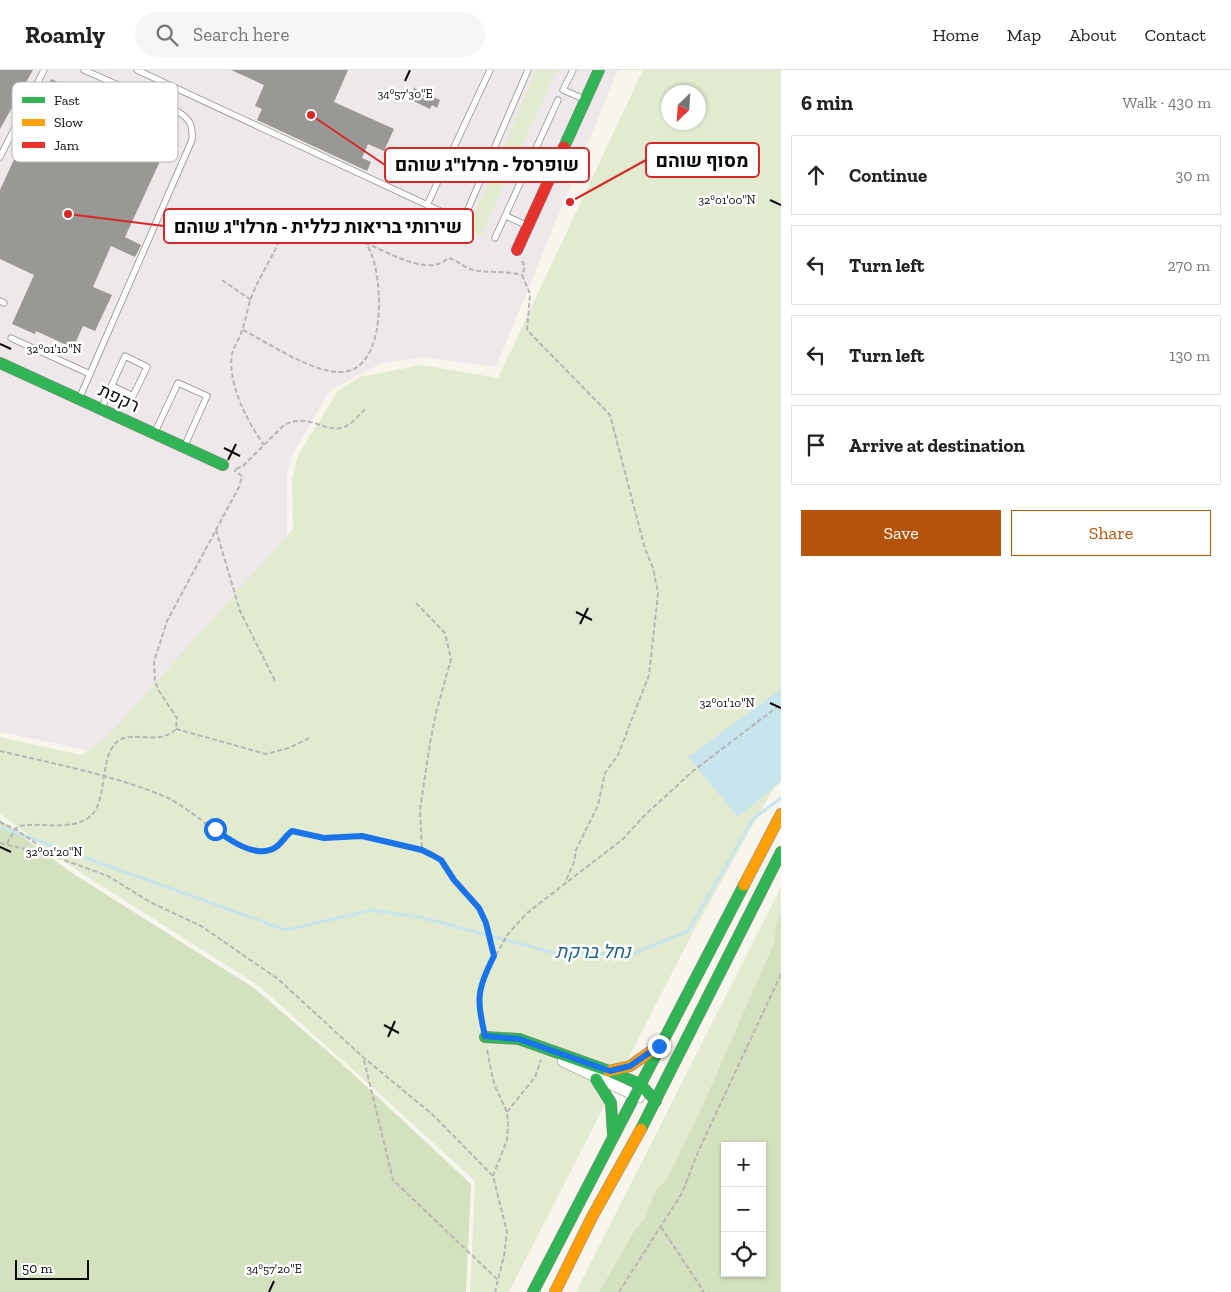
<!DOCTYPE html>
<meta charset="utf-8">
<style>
:root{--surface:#fff;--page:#f6f6f6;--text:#222;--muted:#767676;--line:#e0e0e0;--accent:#b45309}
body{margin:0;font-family:"Zilla Slab",Heebo,serif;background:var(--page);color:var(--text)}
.controls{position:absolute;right:15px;bottom:15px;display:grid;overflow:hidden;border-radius:0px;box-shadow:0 1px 4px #0004}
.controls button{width:45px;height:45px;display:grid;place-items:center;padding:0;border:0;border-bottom:1px solid var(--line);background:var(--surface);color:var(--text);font:25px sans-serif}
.compass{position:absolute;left:661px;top:15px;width:45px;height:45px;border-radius:50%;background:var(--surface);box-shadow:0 1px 4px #0004;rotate:205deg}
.scale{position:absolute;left:15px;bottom:12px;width:74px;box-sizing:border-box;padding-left:5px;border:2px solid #0a0a0a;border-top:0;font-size:14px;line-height:18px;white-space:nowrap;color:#0a0a0a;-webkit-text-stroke:4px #fff;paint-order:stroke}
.stop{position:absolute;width:15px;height:15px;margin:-11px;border:4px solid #1a73e8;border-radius:50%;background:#fff}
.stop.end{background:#1a73e8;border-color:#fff;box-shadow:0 1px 5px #0008}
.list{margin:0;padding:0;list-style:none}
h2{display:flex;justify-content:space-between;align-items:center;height:65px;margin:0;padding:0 20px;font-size:21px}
h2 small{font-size:16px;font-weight:400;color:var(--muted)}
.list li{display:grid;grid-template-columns:32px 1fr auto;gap:15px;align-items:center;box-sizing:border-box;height:80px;margin:0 10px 10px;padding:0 10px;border:1px solid var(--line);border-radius:0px}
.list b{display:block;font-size:19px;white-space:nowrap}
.list em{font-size:16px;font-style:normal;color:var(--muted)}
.actions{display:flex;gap:10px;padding:15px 20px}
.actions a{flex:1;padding:11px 0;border:1px solid var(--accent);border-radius:0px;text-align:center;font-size:18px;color:var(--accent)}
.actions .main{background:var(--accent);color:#fff}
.icon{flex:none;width:28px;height:28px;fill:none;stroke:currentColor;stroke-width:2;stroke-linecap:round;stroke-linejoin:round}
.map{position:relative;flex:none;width:781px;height:1222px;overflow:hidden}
header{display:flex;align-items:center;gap:30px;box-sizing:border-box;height:70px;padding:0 25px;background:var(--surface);border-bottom:1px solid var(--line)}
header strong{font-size:24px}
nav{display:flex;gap:28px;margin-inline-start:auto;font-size:18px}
.search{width:350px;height:45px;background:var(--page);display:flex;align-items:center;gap:12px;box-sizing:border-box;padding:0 18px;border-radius:28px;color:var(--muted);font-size:19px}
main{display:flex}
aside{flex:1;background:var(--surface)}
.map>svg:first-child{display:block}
</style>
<header>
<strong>Roamly</strong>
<div class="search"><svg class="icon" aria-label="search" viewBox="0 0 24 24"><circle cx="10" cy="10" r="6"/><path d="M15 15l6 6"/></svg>Search here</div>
<nav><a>Home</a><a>Map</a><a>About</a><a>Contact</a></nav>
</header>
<main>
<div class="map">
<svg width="781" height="1222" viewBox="0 0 781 1222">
<rect width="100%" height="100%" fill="#f8f5ed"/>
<!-- industrial -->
<polygon fill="#eee8ea" points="0,0 618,0 496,297 423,287 380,294 330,320 292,385 287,403 287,482 103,683 0,662"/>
<!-- green -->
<g fill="#e2ebd0" fill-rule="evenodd">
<polygon points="536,0 557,0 481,166 468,160"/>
<path d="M643,0H781V705L692,864L509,1222H470L475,1111L349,996L259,916L72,797L0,744V667L81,685L106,668L293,459L292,409L298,385L338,321L360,307L421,295L498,308ZM668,22H698V52H668Z"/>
<polygon points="781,817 781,843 776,854 774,873 700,1041 667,1109 655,1121 646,1146 633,1163 599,1222 576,1222"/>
</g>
<!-- forest -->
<g fill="#d4e1bf" fill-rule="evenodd">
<polygon points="0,750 72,803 254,918 340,992 471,1114 466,1222 0,1222"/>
<path d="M781,843V1222H599L633,1163L646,1146L655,1121L667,1109L700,1041L774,873L776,854ZM725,1076H762V1203H725Z"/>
</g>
<!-- water -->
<polygon fill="#c8e4ed" points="781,619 781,712 738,747 688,687"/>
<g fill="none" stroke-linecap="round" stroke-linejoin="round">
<!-- stream -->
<polyline stroke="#c8e4ed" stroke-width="3" points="0,757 286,860 372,840 424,848 558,884 635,883 688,861 753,749 781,728"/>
</g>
<!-- building -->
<g fill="#9a9894">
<polygon points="0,0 33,0 0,59"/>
<polygon points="231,0 348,0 334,32 394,59 384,81 368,74 362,88 371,92 367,101 257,50 262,39 255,36 264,15"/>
<polygon points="51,9 67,16 57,37 107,60 110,53 131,63 128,69 144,76 154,54 173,63 125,167 141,175 135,187 111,176 93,217 112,225 95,261 83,256 73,278 36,261 35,264 12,254 34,205 0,189 0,120"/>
<polygon points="414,18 440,30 437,38 432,35 430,39 409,29"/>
</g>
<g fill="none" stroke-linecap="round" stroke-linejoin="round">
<defs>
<g id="lane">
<polyline points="137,0 451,146 461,146 468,139 528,0"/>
<polyline points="573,0 563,20 584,29"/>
<polyline points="0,87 44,0"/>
<polyline points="529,94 550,104"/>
<polyline points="427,135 490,0"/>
<polyline points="506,146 526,155"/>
<polyline points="495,168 558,30"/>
<polyline points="0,231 4,233"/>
<polyline points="11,268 90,304"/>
<path d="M79,329L192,70C193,55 190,49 177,41L84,0"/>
<polyline points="102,337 125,286 147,297 133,326 112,316"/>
<polyline points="155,362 178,313 207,326 185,375"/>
</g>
<polyline id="street" points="563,991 639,1027"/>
<g id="fast">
<polyline points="564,77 599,0"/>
<polyline points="0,293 223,395"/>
<polyline points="485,967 519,969 609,1001 640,1014 656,1031"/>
<polyline points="596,1009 611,1033 613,1065"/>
<polyline points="641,1059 781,782"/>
<polyline points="533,1222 744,815"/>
</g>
<g id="slow">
<polyline points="744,815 781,744"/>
<polyline points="609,1001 630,996 656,978"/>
<polyline points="555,1222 592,1147 641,1059"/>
</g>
<polyline id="jam" points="517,180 564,77"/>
</defs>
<!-- lane casing -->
<use href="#lane" stroke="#91908c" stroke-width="7"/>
<!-- street casing -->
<use href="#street" stroke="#91908c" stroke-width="12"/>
<!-- fast casing -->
<use href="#fast" stroke="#888683" stroke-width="12"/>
<!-- slow casing -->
<use href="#slow" stroke="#888683" stroke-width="12"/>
<!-- jam casing -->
<use href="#jam" stroke="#888683" stroke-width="12"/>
<!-- path -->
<g stroke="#b7b6b5" stroke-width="2" stroke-dasharray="5 2.5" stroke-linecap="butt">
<path d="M365,173C387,181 429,208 448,188C457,190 462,196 470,199C485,204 505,200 522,205"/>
<polyline points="522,191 525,197 522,205 530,224 527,260 610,345 645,479 653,498 658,523 649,605 618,685 605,703 598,735 576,780 574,792 565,813"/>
<polyline points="222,210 251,230"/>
<path d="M243,260C269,273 313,304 343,302C387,298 383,211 371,183C363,165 347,153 330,145C315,138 301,141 290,153C283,160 279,171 275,180C267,196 256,213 250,231C247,240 246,250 242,260C240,268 234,276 232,284C227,313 248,353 264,375"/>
<path d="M236,399L243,396L284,355C310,342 324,364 344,357C352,354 359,345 365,339"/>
<polyline points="216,460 240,541 276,613"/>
<polyline points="416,533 445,563 451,589 436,643 430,673 420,740 422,780"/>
<polyline points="176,659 266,684 289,678 309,668"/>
<path d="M0,681C55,694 113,705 166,727C196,741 226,777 258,780C276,782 279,769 292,761L324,768L362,766L422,780L432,785L441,790L454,810L479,838L486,853L494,886"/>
<polyline points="0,752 15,759 56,787 108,806 150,832 201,856 278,909 364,988 432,1044 493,1106 507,1162 504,1186 495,1222"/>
<polyline points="0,773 54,786"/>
<path d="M7,774L15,759L20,756C41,752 69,761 88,748C109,735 98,686 118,671C133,660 160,676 176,659L177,648L159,621L155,611L154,592L167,551L239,417L242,406L234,400"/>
<polyline points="483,956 478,931 484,906 508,864 527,843 623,769 646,744 693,701 781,634"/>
<polyline points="487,980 494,1014 507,1042 508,1055 507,1070 493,1106"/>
<polyline points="364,990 393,1110 499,1211"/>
<polyline points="507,1042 535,1007 541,990"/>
<polyline points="661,1157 704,1222"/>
<polyline points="619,1222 682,1123 698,1082 781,904"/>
</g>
<!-- lane -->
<use href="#lane" stroke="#fefefc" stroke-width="5.5"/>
<!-- street -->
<use href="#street" stroke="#fefefc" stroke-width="11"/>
<!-- fast -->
<use href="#fast" stroke="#30b455" stroke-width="11"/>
<!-- slow -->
<use href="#slow" stroke="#ff9f0a" stroke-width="11"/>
<!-- jam -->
<use href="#jam" stroke="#e5322d" stroke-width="11"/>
</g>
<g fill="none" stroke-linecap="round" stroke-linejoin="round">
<!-- route -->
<path stroke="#1a73e8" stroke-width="6" d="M215,759C229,770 257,790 276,777C282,773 286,765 292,761L324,768L362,766L422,780L432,785L441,790L454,810L479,838L486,853L494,886C476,921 477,929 485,966L519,969L610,1001L630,996L659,976"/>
</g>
<!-- ticks -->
<path fill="none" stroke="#0a0a0a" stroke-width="2" d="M405,11L410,0M770,130L781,135M0,274L11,279M224,378L240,386M228,390L236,374M576,542L592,550M580,554L588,538M770,633L781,638M0,777L11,782M384,955L399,963M388,967L395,951M269,1222L274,1211"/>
<g text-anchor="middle" stroke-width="5" stroke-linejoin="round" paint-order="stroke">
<!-- street labels -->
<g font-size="18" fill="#0a0a0a" stroke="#fff">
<text transform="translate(119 328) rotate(25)" y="6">רקפת</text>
</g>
<!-- water labels -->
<g font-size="19" font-style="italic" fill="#24648b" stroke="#fff">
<text x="593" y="888">נחל ברקת</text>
</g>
</g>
<!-- legend -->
<rect x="12" y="12" width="166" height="80" rx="8" fill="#fff" stroke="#b6b6b6" stroke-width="1"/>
<rect x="22" y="27" width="23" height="6" fill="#30b455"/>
<rect x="22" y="49" width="23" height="7" fill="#ff9f0a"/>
<rect x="22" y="72" width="23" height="6" fill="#e5322d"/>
<g font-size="14" fill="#0a0a0a">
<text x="54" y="35">Fast</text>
<text x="54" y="57">Slow</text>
<text x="54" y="80">Jam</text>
</g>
<g font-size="12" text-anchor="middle" fill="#0a0a0a" stroke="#fff" stroke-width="5" stroke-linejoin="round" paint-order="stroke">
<text x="405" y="28">34°57'30"E</text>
<text x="727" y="134">32°01'00"N</text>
<text x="54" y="283">32°01'10"N</text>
<text x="727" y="637">32°01'10"N</text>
<text x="54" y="786">32°01'20"N</text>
<text x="274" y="1203">34°57'20"E</text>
</g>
<!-- callouts -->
<path fill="none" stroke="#d62828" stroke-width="2" d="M570 132L646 90M311 45L385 95M68 144L164 156"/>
<g fill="#d62828" stroke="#fff" stroke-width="2">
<circle cx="570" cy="132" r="5"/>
<circle cx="311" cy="45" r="5"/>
<circle cx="68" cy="144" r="5"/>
</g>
<g fill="#fff" stroke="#d62828" stroke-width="2">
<rect x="646" y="73" width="113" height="34" rx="5"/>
<rect x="385" y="78" width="204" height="34" rx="5"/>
<rect x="164" y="139" width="309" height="34" rx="5"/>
</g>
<g font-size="19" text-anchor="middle" font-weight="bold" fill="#0a0a0a">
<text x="702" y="97">מסוף שוהם</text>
<text x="487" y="101">שופרסל - מרלו"ג שוהם</text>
<text x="318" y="163">שירותי בריאות כללית - מרלו"ג שוהם</text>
</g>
</svg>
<div class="controls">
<button>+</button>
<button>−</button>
<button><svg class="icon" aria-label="locate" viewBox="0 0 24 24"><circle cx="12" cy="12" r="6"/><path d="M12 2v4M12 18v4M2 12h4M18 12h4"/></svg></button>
</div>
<svg class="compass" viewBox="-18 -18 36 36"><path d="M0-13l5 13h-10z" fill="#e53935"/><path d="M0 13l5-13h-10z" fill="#767676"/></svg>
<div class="scale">50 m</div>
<div class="stop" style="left:215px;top:759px"></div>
<div class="stop end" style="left:659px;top:976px"></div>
</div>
<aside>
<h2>6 min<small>Walk · 430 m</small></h2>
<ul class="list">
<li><svg class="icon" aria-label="ahead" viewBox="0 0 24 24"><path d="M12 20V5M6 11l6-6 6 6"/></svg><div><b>Continue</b></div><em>30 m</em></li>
<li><svg class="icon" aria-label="left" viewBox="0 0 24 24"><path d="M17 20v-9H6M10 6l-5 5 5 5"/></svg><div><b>Turn left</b></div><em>270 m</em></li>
<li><svg class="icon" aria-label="left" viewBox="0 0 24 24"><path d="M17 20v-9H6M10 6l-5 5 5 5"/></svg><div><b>Turn left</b></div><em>130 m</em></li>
<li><svg class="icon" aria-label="arrive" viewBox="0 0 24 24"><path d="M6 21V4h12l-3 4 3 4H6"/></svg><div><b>Arrive at destination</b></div></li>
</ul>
<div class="actions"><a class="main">Save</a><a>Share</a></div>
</aside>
</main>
